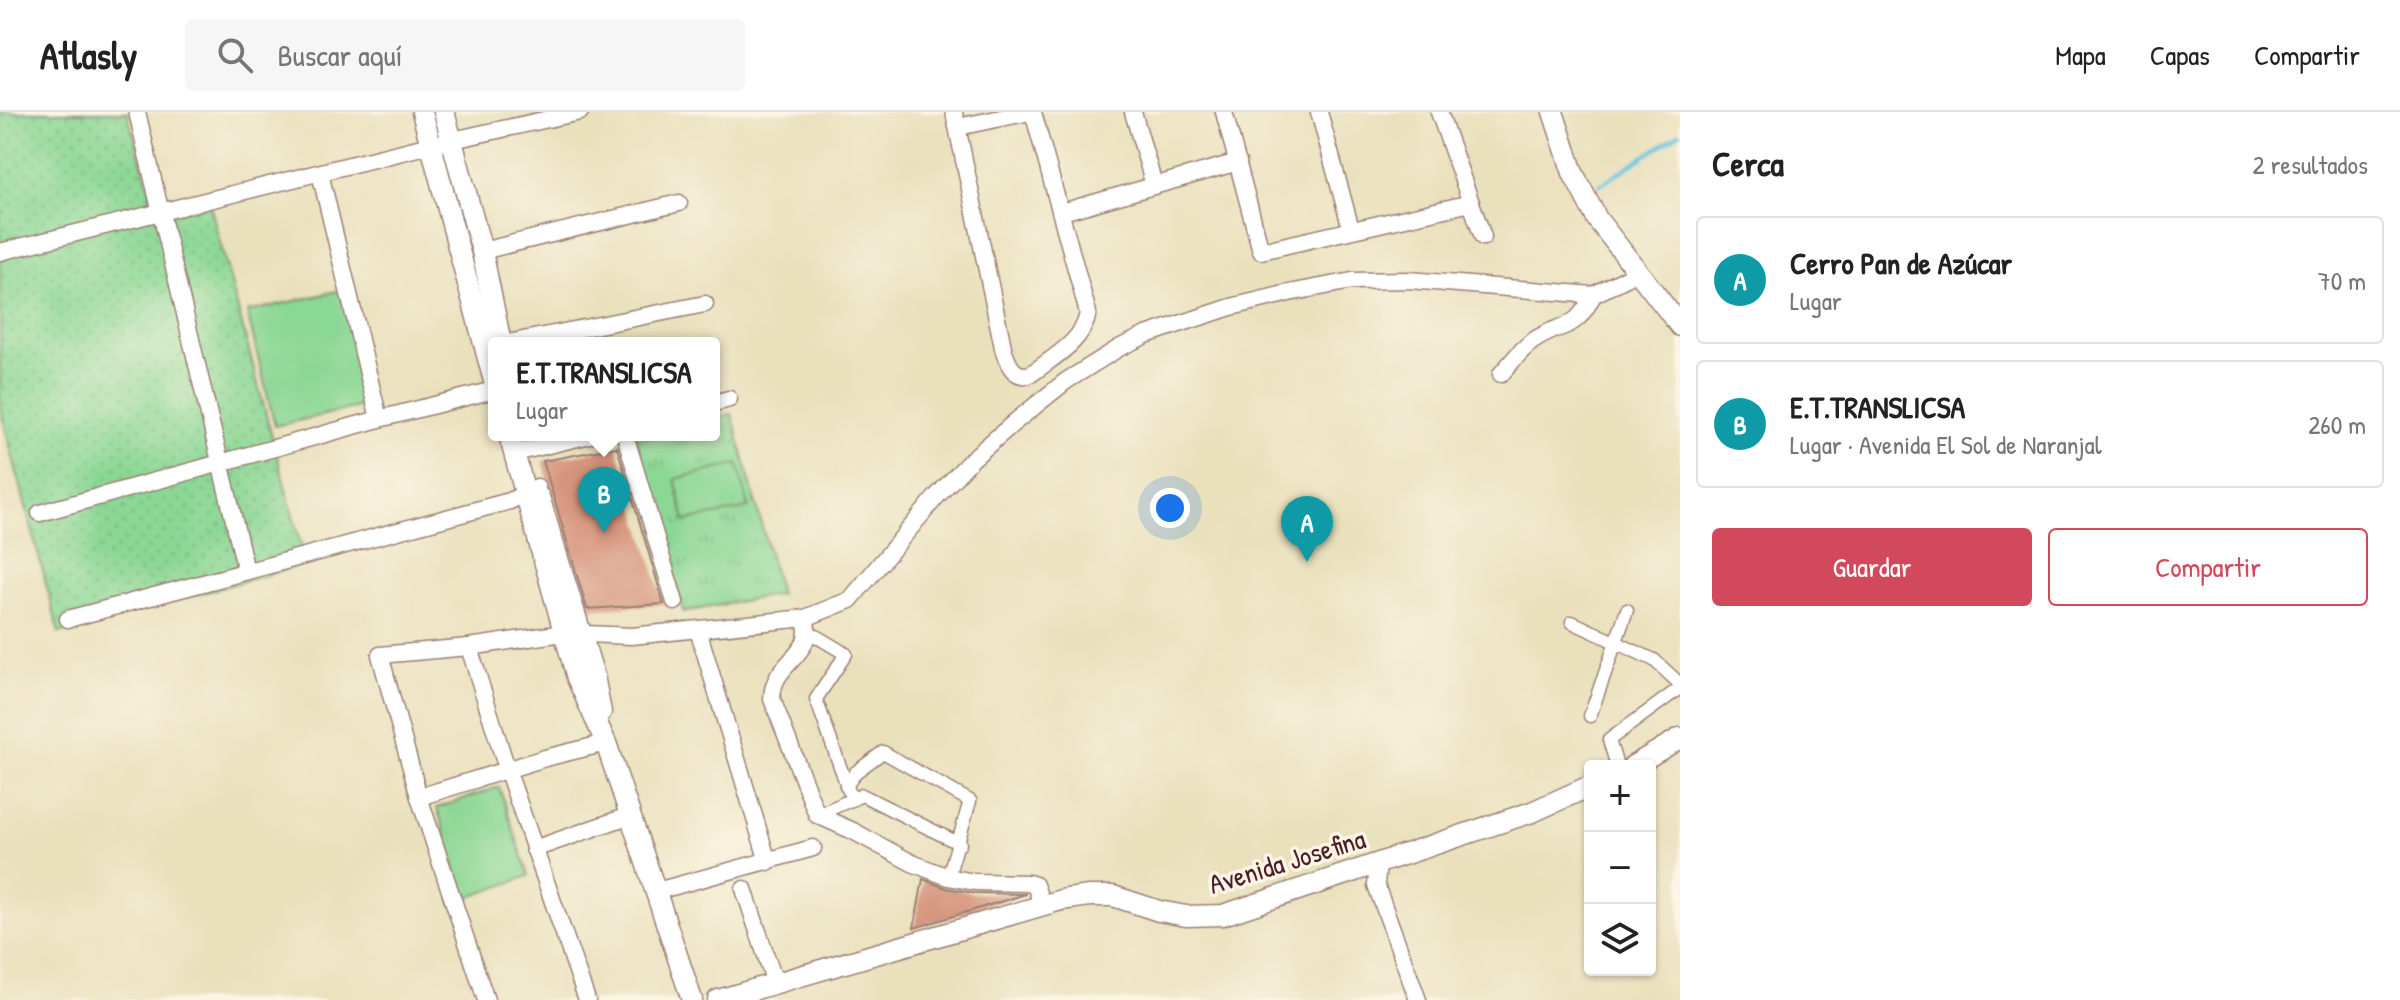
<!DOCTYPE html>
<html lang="es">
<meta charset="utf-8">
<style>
:root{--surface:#fff;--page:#f6f6f6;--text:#222;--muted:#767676;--line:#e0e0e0;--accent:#d1495b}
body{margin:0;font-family:"Patrick Hand",sans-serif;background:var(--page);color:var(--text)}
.controls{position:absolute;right:24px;bottom:24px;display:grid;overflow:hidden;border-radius:8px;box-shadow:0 2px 6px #0004}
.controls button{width:72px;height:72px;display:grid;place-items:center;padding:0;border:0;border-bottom:2px solid var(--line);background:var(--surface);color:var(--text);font:40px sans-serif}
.you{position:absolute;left:1170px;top:396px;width:28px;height:28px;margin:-20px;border:6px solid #fff;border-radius:50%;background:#1a73e8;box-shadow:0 0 0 12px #1a73e833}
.badge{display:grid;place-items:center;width:52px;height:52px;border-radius:50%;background:var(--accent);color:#fff;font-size:26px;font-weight:700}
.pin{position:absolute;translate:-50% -66px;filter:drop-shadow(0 2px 4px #0008)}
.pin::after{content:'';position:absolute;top:42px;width:28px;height:24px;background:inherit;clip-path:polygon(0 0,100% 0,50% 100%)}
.popup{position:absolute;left:488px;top:225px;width:232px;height:104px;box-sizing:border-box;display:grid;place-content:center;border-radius:8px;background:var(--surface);filter:drop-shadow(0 2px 6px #0005);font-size:26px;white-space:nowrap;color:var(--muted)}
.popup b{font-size:30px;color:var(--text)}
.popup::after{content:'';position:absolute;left:50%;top:100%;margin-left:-16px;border:16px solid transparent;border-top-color:var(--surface)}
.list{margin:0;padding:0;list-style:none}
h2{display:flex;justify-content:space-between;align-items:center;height:104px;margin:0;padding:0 32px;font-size:34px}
h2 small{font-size:26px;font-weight:400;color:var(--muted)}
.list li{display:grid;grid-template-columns:52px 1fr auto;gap:24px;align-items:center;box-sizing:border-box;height:128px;margin:0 16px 16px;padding:0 16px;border:2px solid var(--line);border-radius:8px}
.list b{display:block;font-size:30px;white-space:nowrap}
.list p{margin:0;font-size:26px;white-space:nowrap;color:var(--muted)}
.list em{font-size:26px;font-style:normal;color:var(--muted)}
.actions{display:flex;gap:16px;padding:24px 32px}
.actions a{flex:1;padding:18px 0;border:2px solid var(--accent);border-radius:8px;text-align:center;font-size:28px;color:var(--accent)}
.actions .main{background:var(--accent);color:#fff}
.icon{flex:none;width:44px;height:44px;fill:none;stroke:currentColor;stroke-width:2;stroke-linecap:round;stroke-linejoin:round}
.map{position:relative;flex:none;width:1680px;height:888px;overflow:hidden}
header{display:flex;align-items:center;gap:48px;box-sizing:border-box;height:112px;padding:0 40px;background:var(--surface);border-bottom:2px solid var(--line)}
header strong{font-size:38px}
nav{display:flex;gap:44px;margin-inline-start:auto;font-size:28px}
.search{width:560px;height:72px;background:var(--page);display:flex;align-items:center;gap:20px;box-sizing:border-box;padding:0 28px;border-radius:8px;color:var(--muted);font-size:30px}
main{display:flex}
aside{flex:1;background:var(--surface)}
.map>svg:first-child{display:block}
</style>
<header>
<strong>Atlasly</strong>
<div class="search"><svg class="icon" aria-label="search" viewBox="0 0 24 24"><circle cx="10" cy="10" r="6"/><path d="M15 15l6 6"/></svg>Buscar aquí</div>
<nav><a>Mapa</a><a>Capas</a><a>Compartir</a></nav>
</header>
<main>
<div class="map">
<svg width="1680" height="888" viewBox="0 0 1680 888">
<defs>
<pattern id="grass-dots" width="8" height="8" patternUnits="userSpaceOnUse" patternTransform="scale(2)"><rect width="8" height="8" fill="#8bd794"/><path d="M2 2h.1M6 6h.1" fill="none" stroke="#79b880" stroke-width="1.8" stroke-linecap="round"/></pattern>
<pattern id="park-tufts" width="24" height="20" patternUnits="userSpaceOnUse" patternTransform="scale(2)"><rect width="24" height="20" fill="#8bd794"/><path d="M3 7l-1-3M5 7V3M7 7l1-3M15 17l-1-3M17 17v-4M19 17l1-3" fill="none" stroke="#79b880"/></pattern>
</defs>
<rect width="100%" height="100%" fill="#fcf5e5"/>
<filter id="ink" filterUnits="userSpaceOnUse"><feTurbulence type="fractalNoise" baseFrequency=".0125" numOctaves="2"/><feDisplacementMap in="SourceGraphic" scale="16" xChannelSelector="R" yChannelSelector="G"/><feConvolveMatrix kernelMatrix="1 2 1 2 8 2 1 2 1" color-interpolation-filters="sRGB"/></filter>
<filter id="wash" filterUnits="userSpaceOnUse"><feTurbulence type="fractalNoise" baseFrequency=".006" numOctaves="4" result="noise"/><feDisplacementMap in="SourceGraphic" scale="32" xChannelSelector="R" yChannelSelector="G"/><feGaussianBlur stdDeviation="1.8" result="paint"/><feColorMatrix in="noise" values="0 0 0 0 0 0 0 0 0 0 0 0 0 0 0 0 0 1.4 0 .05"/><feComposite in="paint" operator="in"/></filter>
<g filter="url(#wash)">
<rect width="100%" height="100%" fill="#e9e0bc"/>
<!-- grass -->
<polygon fill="url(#grass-dots)" stroke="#6a7b60" stroke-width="2" points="0,0 127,0 157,103 210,93 306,452 59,521 0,296"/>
<!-- park -->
<polygon fill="url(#park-tufts)" stroke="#6a7b60" stroke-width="2" points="732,302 780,482 683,500 636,325 714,323 714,306"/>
<!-- pitch -->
<g fill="#8bd794" stroke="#6a7b60" stroke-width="2">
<polygon points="342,178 367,293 275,314 247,200"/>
<polygon points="738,352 749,396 685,409 675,367"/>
<polygon points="499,675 529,764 465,787 437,696"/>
</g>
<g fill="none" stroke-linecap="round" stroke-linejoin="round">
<!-- stream -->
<polyline stroke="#61c3df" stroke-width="4" points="1600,73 1680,21"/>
</g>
<g id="blocks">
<!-- building -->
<g fill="#d6947d">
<polygon points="617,335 664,492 587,497 543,349"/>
<polygon points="923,767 946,776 973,781 1026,782 914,816"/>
</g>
</g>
</g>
<g filter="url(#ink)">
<use href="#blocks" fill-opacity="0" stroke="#9a8074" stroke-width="2"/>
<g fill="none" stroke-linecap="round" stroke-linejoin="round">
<defs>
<g id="pedestrian">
<polyline points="1572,510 1654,548 1680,572"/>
<polyline points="809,520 846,542 816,587 852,688"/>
<polyline points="1590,604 1627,498"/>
<polyline points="1617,654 1609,628 1680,576"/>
<polyline points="846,674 856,660 883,640 970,689 948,765"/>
<polyline points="817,703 862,683 960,732"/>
</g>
<g id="minor">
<polyline points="137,0 246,459"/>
<path d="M954,0L1004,240C1009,254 1015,267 1031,262C1053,245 1083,230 1088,201L1033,0"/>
<polyline points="1133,0 1154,73"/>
<polyline points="1224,0 1261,139 1471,91"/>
<polyline points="1319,0 1351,117"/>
<polyline points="1439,0 1483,125"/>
<polyline points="958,15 1030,0"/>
<polyline points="320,61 379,307"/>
<polyline points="1062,100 1238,50"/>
<polyline points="482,139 679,91"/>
<polyline points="0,140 430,33 580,0"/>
<polyline points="508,231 705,192"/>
<path d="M1501,262C1511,251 1521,237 1533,229C1564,208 1574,222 1593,183"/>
<polyline points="714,291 729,287"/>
<polyline points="625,323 675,490"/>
<polyline points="515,341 590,323"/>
<polyline points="40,401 379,307 494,278"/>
<path d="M805,506C817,545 772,548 772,587L817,703L853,719L912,751L948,765L975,770L1028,771L1035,773L1042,792"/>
<polyline points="68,507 510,389 537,375"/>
<polyline points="698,518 768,750"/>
<polyline points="469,535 507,657 587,888"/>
<polyline points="419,685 545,646 606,631"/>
<polyline points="534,737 631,703"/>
<polyline points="1378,751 1376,773 1418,888"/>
<polyline points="744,777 775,871"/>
<polyline points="657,779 813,736"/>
<polyline points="486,888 419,685 380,543 469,535 563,521 632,524 805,506 850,488 937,384 972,347 1016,309 1066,269 1119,236 1146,223 1231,195 1289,181 1352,169 1409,168 1593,183 1638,160"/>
</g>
<g id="tertiary">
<polyline points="422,0 494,269"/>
<polyline points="444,0 482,139 501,231"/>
<polyline points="1553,0 1573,61 1597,107 1680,214"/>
<polyline points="509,323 577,566 606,631 692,888"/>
<polyline points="539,385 594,564 601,600"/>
<polyline points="1633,654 1680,626"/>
<polyline points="718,888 1061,788 1089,784 1113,784 1159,799 1186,804 1223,803 1532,700 1590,674"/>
</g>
</defs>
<!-- pedestrian casing -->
<use href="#pedestrian" stroke="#9a8074" stroke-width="15"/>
<!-- minor casing -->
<use href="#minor" stroke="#9a8074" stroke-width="19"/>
<!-- tertiary casing -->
<use href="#tertiary" stroke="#9a8074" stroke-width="23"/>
<!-- pedestrian -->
<use href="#pedestrian" stroke="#fff" stroke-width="12"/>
<!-- minor -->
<use href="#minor" stroke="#fff" stroke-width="16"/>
<!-- tertiary -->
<use href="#tertiary" stroke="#fff" stroke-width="20"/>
</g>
</g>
<g text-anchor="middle" stroke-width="7" stroke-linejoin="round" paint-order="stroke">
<!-- street labels -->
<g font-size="28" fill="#4a1f2b" stroke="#fcf5e5">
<text transform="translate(1287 749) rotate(-17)" y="10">Avenida Josefina</text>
</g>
</g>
</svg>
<div class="controls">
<button>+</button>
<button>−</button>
<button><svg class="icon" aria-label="layers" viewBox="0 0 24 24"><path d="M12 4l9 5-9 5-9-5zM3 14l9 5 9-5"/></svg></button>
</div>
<div class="you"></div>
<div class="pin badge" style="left:1307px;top:450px;background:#0f9aa8">A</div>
<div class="pin badge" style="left:604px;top:421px;background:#0f9aa8">B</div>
<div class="popup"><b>E.T.TRANSLICSA</b>Lugar</div>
</div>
<aside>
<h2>Cerca<small>2 resultados</small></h2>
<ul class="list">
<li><span class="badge" style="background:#0f9aa8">A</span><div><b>Cerro Pan de Azúcar</b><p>Lugar</p></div><em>70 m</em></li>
<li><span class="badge" style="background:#0f9aa8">B</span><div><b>E.T.TRANSLICSA</b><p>Lugar · Avenida El Sol de Naranjal</p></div><em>260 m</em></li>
</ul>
<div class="actions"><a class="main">Guardar</a><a>Compartir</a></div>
</aside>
</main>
